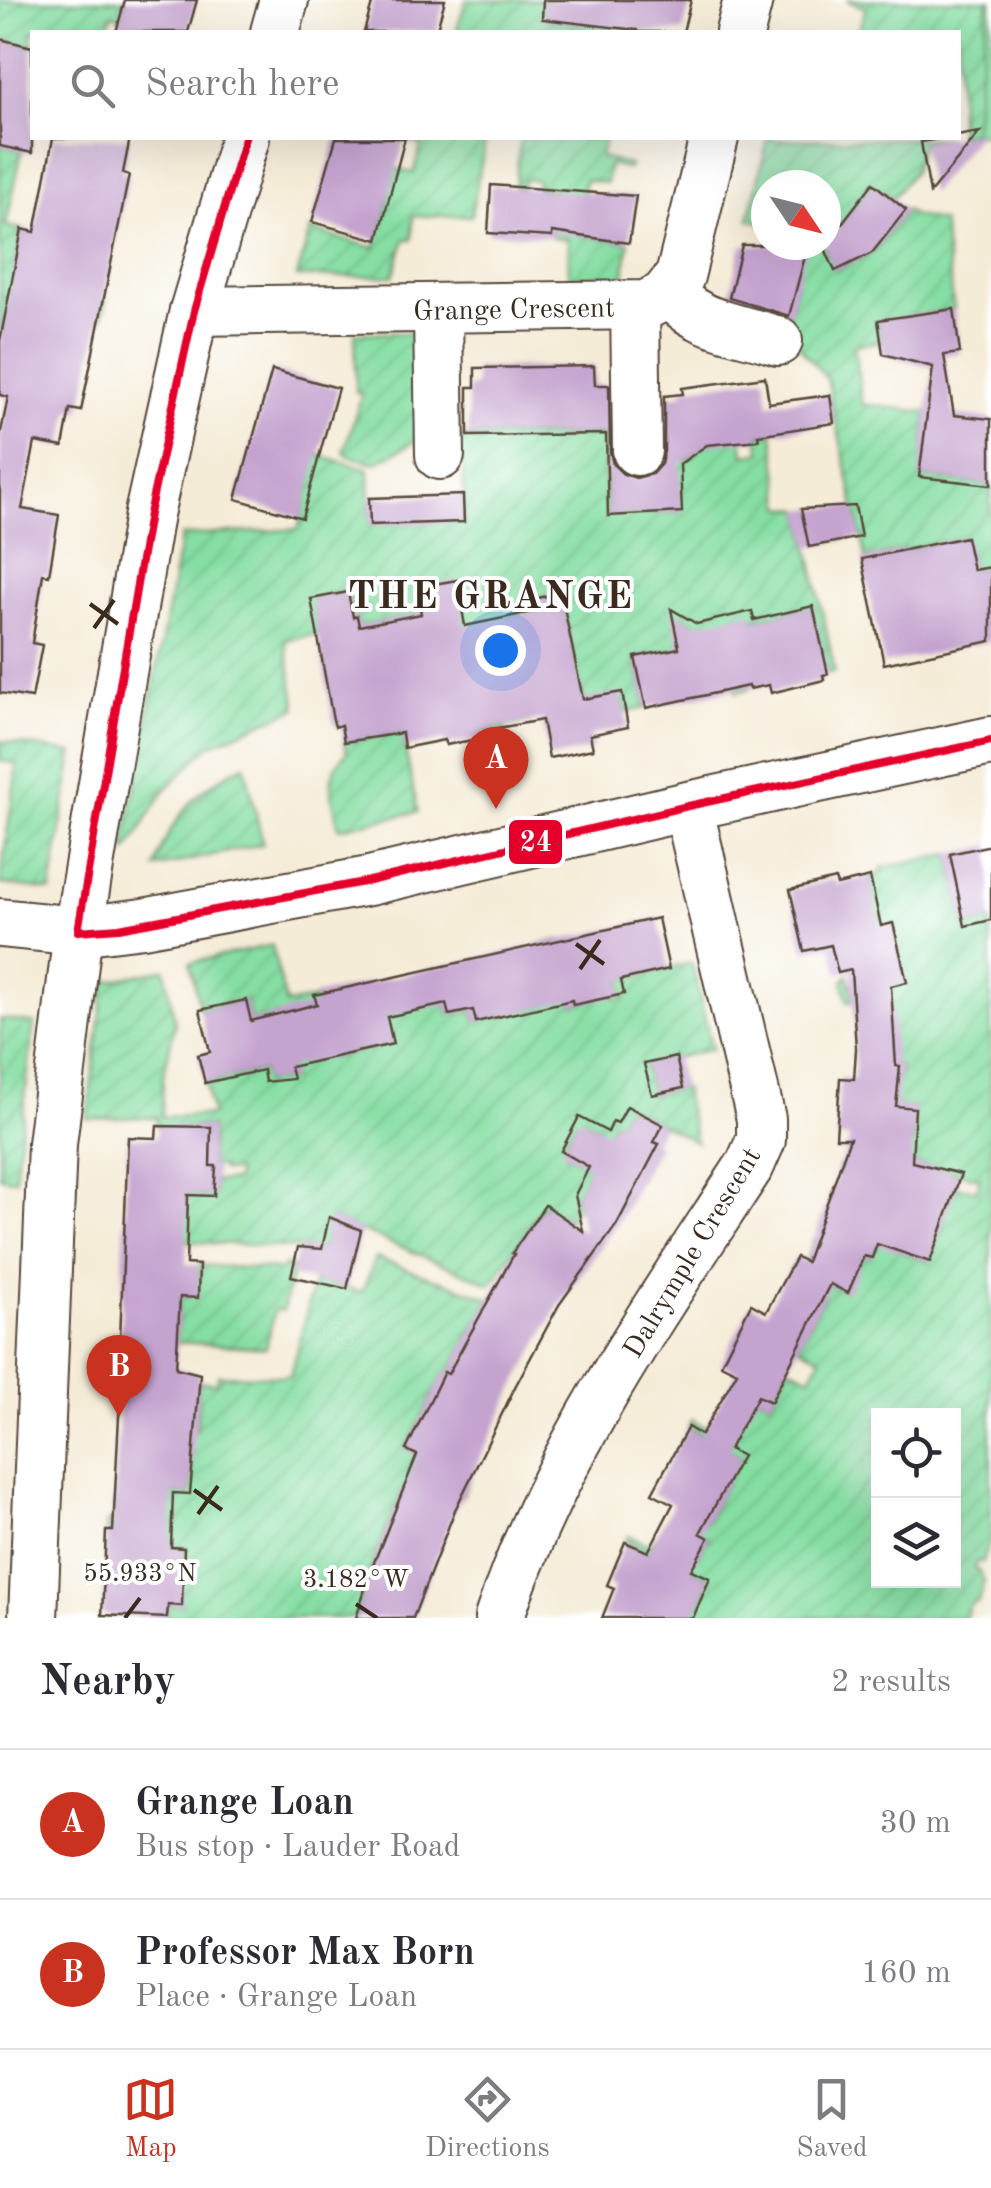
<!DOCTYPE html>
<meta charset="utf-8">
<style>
:root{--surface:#fff;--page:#f7f7f7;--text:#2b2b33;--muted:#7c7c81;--line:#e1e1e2;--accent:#c8321e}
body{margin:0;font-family:"Old Standard TT",serif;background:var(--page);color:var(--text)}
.controls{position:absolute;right:30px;bottom:30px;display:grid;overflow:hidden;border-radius:0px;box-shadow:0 10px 40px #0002}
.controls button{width:90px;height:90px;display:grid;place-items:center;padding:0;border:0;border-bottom:2px solid var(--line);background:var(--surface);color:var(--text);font:50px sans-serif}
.compass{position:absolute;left:751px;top:170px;width:90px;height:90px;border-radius:50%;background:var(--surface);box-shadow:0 10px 40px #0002;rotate:125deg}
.you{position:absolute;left:500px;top:650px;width:35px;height:35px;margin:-25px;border:8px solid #fff;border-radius:50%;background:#1a73e8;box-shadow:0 0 0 15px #1a73e833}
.badge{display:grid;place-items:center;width:65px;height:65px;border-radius:50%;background:var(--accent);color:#fff;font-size:32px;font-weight:700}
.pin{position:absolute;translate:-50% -82px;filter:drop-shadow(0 2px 5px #0008)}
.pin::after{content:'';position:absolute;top:52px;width:35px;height:30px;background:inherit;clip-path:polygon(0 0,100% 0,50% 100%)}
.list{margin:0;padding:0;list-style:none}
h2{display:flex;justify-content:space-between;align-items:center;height:130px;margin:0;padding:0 40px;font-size:42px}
h2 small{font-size:32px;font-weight:400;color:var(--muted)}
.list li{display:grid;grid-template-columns:65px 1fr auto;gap:30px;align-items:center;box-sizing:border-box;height:150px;padding:0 40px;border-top:2px solid var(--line)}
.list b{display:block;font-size:38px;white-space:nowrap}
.list p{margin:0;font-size:32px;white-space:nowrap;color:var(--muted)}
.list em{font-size:32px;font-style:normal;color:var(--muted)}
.icon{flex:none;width:55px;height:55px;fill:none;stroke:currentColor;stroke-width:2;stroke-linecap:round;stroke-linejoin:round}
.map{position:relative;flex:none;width:991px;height:1618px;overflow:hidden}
.search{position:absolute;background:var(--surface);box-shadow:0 10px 40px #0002;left:30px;right:30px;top:30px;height:110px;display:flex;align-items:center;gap:25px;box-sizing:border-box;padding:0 35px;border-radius:0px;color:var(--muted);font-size:38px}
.sheet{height:430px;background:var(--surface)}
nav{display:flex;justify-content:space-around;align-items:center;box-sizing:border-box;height:140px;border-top:2px solid var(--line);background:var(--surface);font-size:28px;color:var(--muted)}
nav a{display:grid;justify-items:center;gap:5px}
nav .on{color:var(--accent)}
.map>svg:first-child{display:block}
</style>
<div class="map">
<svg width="991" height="1618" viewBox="0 0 991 1618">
<defs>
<pattern id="garden-furrows" width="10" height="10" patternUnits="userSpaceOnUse" patternTransform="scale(2.5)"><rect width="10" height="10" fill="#85dea3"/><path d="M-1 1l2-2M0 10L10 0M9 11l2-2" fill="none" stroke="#74bf8c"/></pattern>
</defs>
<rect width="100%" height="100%" fill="#fff"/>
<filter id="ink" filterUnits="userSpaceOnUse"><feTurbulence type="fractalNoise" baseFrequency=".01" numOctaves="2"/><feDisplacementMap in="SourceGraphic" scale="20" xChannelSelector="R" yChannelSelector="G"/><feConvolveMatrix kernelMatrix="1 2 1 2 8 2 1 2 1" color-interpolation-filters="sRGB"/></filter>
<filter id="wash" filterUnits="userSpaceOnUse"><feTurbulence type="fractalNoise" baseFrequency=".0048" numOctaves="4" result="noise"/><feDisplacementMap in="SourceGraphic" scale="40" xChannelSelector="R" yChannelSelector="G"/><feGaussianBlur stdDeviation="2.25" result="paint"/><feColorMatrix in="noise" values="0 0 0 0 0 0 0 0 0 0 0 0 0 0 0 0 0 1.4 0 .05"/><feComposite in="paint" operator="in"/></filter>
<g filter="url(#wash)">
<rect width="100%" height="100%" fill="#f5ecd8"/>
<!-- grass -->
<polygon fill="#85dea3" stroke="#608460" stroke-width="2.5" points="988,0 991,0 991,137 973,132"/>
<!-- garden -->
<g fill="url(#garden-furrows)" stroke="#608460" stroke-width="2.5" fill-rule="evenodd">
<polygon points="0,0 125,0 120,17 112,15 107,32 32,32 32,47 0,39"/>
<polygon points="466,0 549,0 548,20 583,24 645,0 637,32 456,32"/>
<polygon points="846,0 988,0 973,132 959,135 958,32 858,32 866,8"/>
<polygon points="405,138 486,138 471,216 413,216 412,240 405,239 393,276 297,277 310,230 375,248 389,198 389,167 414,173 421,145 405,140"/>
<polygon points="520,138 605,138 600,157 630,165 628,169 609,164 606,183 585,180 577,235 629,243 624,276 569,277 568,239 552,237 555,190 537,188 537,180 524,179 522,187 515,187"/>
<polygon points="768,138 774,140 947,138 921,142 913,172 892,198 873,184 842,223 826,231 826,185 766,185 766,224 749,219"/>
<polygon points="0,146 22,151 6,226 22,229 12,283 106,301 102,319 20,337 0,333"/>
<polygon points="906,210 912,215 942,222 954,309 878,321 881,341 854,345 862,404 927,412 920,477 991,485 991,567 973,570 965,537 866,558 827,379 785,329 798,281 792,245 823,245 836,271 872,253"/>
<polygon points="355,333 428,333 431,433 376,463 348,456 344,451 362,394 356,392"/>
<polygon points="656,397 663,450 677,460 687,459 696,453 696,447 742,437 744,455 761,453 758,435 773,433 783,507 801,509 835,672 828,674 812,607 754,619 733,616 749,689 736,692 724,639 686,618 680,620 679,648 635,658 646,708 626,712 623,701 583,699 560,593 534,599 536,611 508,617 529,722 504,727 505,734 488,737 477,679 421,614 359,626 357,617 353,617 348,592 312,599 318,634 285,640 297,708 210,745 164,791 127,852 125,843 181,536 298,529 313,476 313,454 369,469 370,525 464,521 463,464 450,437 625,434 604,463 608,515 681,512 679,470 647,442"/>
<path d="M402,733L418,812L339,828C333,801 322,774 347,753L344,742Z"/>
<polygon points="0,741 73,753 51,891 0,884 17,764 0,761"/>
<path d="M245,765L263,844L155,868C169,820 199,785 245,765Z"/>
<path d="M950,854L965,926L991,920V1537L983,1562L977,1561L974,1569L980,1572L984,1581L978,1602L970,1604L966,1618H648L674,1598L698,1607L710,1578L625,1542L628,1536L651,1545L655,1538L685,1553L699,1556L709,1538L697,1531L707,1521L741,1456L688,1427L692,1420L706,1428L735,1385L771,1402L789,1367L811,1377L821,1357L799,1346L824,1296L822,1281L848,1292L806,1262L814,1238L871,1258L879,1239L904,1253L930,1262L945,1218L894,1194L837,1173L840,1165L899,1179L977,1190L980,1178L906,1161L913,1142L915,1108L889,1106L891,1081H899L900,1066L856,1063L858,1000L848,1002L843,981L848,975L853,995L906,982L893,924L872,928L873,893L870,877L882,874L881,868ZM878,1416H954V1580H878Z"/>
<polygon points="559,940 574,1005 595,1000 613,988 615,998 624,997 621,980 692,963 712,1049 644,1065 652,1095 683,1088 696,1142 627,1106 618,1123 613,1121 606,1137 597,1126 584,1120 576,1122 564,1145 566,1154 579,1161 593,1160 574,1198 579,1201 567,1220 544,1205 491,1284 330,1218 322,1249 157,1240 187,1195 214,1196 215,1181 236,1181 236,1171 222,1171 221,1166 210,1166 211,1127 157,1126 156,1117 87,1119 105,982 165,969 175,1023 163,1078 162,1117 212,1115 205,1083 263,1070 265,1082 292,1079 277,1015 251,1021 246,1000 200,1010 190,963 272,945 286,1004 315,999 329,1058 392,1044 379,984 446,1004 449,1015 473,1010 476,1022 550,1004 537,945"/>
<polygon points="0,1019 34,1023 15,1179 0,1177"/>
<polygon points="376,1258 490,1298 448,1374 444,1373 406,1449 469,1480 462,1496 413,1480 403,1489 369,1573 356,1618 167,1618 168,1605 182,1605 169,1563 185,1564 186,1548 171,1547 171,1534 106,1531 107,1522 114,1521 114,1503 169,1506 171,1493 190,1494 192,1464 173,1429 197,1430 199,1382 217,1383 218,1375 291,1376 314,1281 362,1292"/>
<polygon points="199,1265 283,1270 284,1265 293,1267 283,1311 275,1309 266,1348 177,1342 180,1297 197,1297"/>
</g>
<g id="blocks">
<!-- building -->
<g fill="#c5a3cf">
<polygon points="125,0 197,0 188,32 116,32"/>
<polygon points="373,0 445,0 436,32 364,32"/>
<polygon points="543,0 691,0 683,32 637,32 637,30 542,19"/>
<polygon points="0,39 32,47 32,153 0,146"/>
<polygon points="980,132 930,193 921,142"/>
<polygon points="53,138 130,138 123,173 129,175 81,411 70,409 63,447 35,442 22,509 59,515 49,575 43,574 32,643 42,645 32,698 0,693 0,437 8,397 0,395 0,341 22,229 35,232"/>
<polygon points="336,138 405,138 378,240 312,222"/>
<polygon points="873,183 906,210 872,253 835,271 826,251 826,231 842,223"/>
<polygon points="491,185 636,196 629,243 552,232 552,237 488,233"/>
<polygon points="742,245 808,245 789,316 729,298"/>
<polygon points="954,309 960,353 944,355 954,415 991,419 991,485 919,477 933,367 883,354 878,320"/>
<polygon points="594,366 595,385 609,385 610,451 613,464 623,474 636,478 652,474 661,464 664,451 664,396 683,394 682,388 765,377 769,403 830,395 834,423 758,435 759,440 707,445 680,464 682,512 608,516 606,434 468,436 468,387 475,387 475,368"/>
<polygon points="272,370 338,388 302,518 236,499"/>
<polygon points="463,495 464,522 370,525 369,498"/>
<polygon points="855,506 861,537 809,547 801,509"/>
<polygon points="966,537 973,570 991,567 991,641 884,664 862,559"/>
<polygon points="457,580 465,626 536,611 533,599 561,593 583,699 622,692 628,727 590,735 593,749 549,758 542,720 487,730 488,737 446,745 444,740 404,748 402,733 344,742 341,725 335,727 332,715 311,599 348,592 353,617 357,616 359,626 421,614 417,587"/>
<polygon points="813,606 828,674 823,675 824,680 771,693 769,685 749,689 748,686 646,708 635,657 679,648 671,609 697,624 752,611 754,620"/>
<polygon points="991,845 991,920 965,926 950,854"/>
<polygon points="870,877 881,926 893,923 907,982 891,986 896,1066 900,1066 896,1106 915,1108 912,1162 961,1174 930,1262 877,1244 872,1258 864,1256 848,1293 830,1284 771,1402 758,1396 729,1449 742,1456 700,1533 709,1538 691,1570 710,1578 693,1618 602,1618 614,1588 607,1585 625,1542 648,1552 673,1504 652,1493 688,1427 701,1435 737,1372 721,1364 751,1304 766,1312 796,1257 806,1262 850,1138 836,1138 840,1078 854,1079 856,1049 851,970 838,973 831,945 804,951 790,890 835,879 837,885"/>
<polygon points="658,918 669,969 621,980 624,994 573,1005 572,1000 476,1022 473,1010 449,1015 446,1004 387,1017 393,1044 290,1067 293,1079 265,1082 263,1070 205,1083 198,1055 210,1052 200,1010 246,1000 251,1021 317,1004 314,995"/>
<polygon points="676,1057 683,1088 652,1095 644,1064"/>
<polygon points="627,1106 663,1125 654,1142 659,1144 617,1224 559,1305 516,1385 455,1510 413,1618 356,1618 371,1570 417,1455 406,1450 444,1372 448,1374 514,1254 512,1253 545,1205 583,1231 575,1195 589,1167 561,1151 579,1117 608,1132 613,1121 618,1123"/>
<polygon points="157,1126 211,1127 210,1166 216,1166 214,1196 188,1195 186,1264 199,1265 198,1298 180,1297 176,1368 200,1374 190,1494 173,1493 171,1547 184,1548 182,1606 168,1605 167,1618 102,1615 106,1531 113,1531 123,1339 120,1339 128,1137 156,1138"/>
<polygon points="329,1217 361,1230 347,1289 291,1276 298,1247 322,1249"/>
</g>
</g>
</g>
<g filter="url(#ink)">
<use href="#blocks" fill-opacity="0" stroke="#57473a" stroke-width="2.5"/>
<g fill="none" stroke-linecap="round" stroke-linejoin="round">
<defs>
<g id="minor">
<polyline points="275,32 284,0"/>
<polyline points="740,32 748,0"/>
<path d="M670,290C691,325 742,328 778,341"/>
<polyline points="635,306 637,451"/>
<polyline points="438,310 440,455"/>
<polyline points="194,311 646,305 664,296 680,276 714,138"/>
<polyline points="0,923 78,931 143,923 369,881 688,806 991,741"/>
<polyline points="33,1618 52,1144 78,931 149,514 194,311 245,138"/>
<path d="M499,1618C553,1454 657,1308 750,1165L761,1140V1119L688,806"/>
</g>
</defs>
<!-- minor casing -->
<use href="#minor" stroke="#57473a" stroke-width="52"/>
<!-- minor -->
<use href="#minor" stroke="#fff" stroke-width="48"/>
<defs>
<g id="bus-1">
<polyline points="78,931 119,928 369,881 688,806 991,741"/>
<polyline points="78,931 149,514 194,311 245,138"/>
</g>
</defs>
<!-- bus-1 casing -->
<use href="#bus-1" stroke="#fff" stroke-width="15"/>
<!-- bus-1 -->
<use href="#bus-1" stroke="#e4002b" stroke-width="8"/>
</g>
</g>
<!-- ticks -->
<path fill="none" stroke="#3b2a1e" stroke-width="4" d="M90,604L118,624M94,628L114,600M576,944L604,964M580,969L600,940M194,1490L222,1510M198,1514L218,1486M356,1604L377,1618M125,1618L140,1598"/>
<g text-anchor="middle" stroke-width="8" stroke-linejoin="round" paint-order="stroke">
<!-- street labels -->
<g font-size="28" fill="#3b2a1e" stroke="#fff">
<text transform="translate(514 308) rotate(-1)" y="10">Grange Crescent</text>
<text transform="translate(691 1252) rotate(-59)" y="10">Dalrymple Crescent</text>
</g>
<!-- district labels -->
<g font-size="38" font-weight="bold" letter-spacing="2.5" fill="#3b2a1e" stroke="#fff">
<text x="491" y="608">THE GRANGE</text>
</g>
</g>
<g font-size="25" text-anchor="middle" fill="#3b2a1e" stroke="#fff" stroke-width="8" stroke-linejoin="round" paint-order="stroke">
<text x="140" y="1581">55.933°N</text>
<text x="356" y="1587">3.182°W</text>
</g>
<rect stroke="#fff" stroke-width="4" x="507" y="818" width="57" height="48" rx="10" fill="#e4002b"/>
<g font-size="28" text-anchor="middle" font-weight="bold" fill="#fff">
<text x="536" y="851">24</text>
</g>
</svg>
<div class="controls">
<button><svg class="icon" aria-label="locate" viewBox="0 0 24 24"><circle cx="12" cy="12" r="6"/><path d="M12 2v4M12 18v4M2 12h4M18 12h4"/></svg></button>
<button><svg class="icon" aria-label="layers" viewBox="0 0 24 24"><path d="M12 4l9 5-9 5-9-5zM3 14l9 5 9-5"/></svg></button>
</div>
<svg class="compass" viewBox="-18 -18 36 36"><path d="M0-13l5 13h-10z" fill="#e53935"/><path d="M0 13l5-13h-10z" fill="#7c7c81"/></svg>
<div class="you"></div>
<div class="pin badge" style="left:496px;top:809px">A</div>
<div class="pin badge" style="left:119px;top:1417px">B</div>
<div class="search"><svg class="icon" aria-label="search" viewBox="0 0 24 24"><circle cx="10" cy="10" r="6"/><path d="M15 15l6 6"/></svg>Search here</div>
</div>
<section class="sheet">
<h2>Nearby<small>2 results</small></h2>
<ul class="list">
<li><span class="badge">A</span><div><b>Grange Loan</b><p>Bus stop · Lauder Road</p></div><em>30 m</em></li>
<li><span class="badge">B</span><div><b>Professor Max Born</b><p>Place · Grange Loan</p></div><em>160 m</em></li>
</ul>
</section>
<nav>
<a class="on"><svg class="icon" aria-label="map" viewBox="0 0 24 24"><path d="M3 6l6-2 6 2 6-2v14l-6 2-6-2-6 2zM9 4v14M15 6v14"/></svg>Map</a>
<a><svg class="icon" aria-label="directions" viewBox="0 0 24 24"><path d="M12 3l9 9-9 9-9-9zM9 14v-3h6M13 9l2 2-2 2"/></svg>Directions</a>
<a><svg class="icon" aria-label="saved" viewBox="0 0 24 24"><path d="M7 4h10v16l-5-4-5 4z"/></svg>Saved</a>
</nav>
